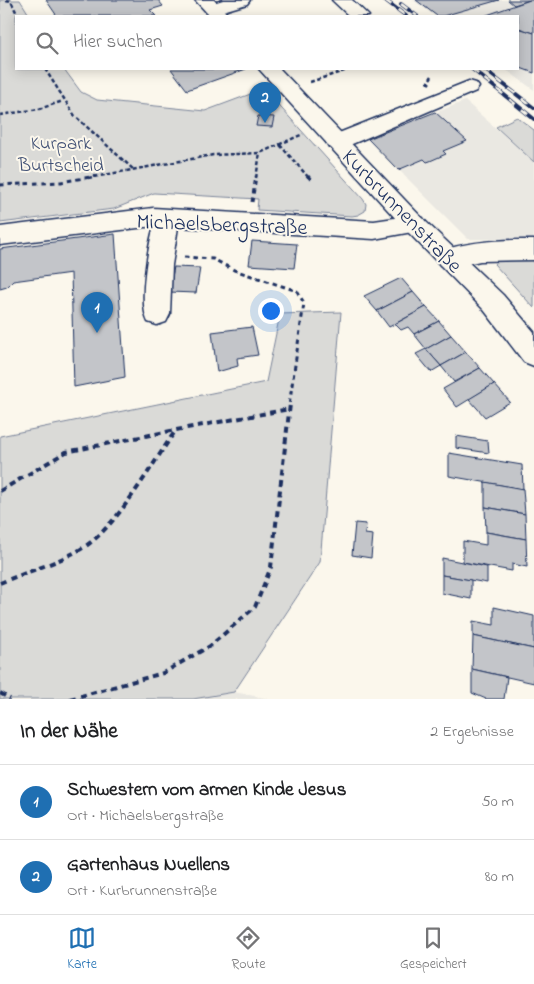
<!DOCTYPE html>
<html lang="de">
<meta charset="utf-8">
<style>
:root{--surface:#fff;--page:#f6f6f6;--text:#202124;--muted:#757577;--line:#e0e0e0;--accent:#1f6fb2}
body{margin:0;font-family:"Indie Flower",sans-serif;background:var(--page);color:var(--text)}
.you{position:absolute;left:270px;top:310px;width:18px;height:18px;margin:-12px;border:4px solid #fff;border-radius:50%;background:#1a73e8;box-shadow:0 0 0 8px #1a73e833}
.badge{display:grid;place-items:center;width:32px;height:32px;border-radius:50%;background:var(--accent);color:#fff;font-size:16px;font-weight:700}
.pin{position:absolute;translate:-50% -41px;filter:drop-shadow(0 1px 2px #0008)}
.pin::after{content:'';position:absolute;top:26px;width:18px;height:15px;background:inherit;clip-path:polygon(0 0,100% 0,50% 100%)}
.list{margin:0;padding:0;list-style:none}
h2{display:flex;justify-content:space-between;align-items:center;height:65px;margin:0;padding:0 20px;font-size:21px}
h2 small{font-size:16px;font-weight:400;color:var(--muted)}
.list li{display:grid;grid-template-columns:32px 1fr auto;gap:15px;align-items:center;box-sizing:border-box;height:75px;padding:0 20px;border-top:1px solid var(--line)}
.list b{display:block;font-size:19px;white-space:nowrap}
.list p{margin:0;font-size:16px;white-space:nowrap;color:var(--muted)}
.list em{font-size:16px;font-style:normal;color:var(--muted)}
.icon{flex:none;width:28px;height:28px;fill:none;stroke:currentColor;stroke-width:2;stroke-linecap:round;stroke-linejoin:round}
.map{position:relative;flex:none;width:534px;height:699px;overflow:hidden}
.search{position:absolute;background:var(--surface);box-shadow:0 2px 12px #0003;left:15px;right:15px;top:15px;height:55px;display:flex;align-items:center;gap:12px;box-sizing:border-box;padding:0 18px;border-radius:0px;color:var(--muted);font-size:19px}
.sheet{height:215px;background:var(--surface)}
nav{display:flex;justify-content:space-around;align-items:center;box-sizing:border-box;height:70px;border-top:1px solid var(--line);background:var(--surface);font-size:14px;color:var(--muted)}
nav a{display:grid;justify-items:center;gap:2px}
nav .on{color:var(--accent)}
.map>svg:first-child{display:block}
</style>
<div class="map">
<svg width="534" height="699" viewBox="0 0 534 699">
<rect width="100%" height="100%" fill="#fbf7ec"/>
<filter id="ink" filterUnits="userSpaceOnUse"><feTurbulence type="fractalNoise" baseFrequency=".02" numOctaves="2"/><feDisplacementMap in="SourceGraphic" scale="10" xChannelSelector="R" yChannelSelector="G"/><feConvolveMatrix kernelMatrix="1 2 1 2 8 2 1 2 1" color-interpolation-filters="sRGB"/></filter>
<g filter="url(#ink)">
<!-- built -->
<g fill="#eae8e2">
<polygon points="413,0 534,0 534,90 505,69 518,69 518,16 435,16"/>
<polygon points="465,101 534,162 534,239 468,239 368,139"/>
<polygon points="234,692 269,699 193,699"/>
</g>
<!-- green -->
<g fill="#dadad7" stroke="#7a849a">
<polygon points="0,0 20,0 30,16 16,16 16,69 64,69 81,92 97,100 205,111 264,89 363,199 366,204 365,211 358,215 352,216 257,210 258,199 154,193 114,209 0,223"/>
<polygon points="517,117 534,130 534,162 496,127"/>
<polygon points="534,260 534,308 494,264 497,261"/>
<polygon points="341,312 320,562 234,692 193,699 0,699 0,436 266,382 280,314"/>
</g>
<!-- building -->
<g fill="#c3c5c9" stroke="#1b2f5e">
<polygon points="46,0 158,0 163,6 150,10 156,16 57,16"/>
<polygon points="416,0 499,0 443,16 437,16"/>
<polygon points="508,0 530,0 514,5"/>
<polygon points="530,0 534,0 534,33 518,28 518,16 484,16"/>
<polygon points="518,28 534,33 534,73 518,67"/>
<polygon points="171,69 246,69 187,90"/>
<polygon points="435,112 467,141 443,151 446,154 430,161 427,162 424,159 398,170 368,139"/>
<polygon points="258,116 274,117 272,127 256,126"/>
<polygon points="115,234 125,377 74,387 71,273 13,281 7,287 0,289 0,249"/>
<polygon points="252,241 297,244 294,268 249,265"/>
<polygon points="174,267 200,268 196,293 169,292"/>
<polygon points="401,278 413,292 377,311 364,296"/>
<polygon points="413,292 426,307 389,327 377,311"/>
<polygon points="426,307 439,321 414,334 408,327 401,330 395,324"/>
<polygon points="439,321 451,335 426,349 414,334"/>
<polygon points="252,327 258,355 237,358 238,366 217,372 212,332"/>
<polygon points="451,335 466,352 441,366 426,349"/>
<polygon points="426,349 441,366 431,372 416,354"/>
<polygon points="466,352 480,368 454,382 441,366"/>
<polygon points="480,368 494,384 457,407 443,389"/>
<polygon points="494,384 510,402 485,417 469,399"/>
<polygon points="456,436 488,441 489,453 456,448"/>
<polygon points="449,453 522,465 523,489 449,476"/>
<polygon points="485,482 523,489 525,514 485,507"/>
<polygon points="485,507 525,514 526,539 486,532"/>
<polygon points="355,523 366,524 365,534 373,535 371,558 352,555"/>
<polygon points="486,532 526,539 527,567 512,564 512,571 463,562 463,541 486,545"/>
<polygon points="442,558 487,567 487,583 442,575"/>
<polygon points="442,575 471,580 471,599 442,593"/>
<polygon points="494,607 534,616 534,649 473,636 473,621 494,625"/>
<polygon points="473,636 534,649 534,683 472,669"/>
<polygon points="472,669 507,677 504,699 486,699 472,693"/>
</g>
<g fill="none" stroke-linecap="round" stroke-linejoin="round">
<defs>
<g id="minor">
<polygon points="223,0 250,0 247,4 213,14 207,13 204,9 207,5"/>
<polygon points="332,0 352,0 369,16 349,16"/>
<polygon points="469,81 476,83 479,87 476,91 345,147 337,149 329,147 326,142 329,137"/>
<path d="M153,208L374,221L415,215L423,218L427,224L423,230L374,239L178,227L172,265L170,314L166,322L157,325L148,322C138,303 148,247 154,226L0,245V227Z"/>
<path d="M523,240H534V260L480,261L449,268L440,265L437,258L440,251C468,242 494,240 523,240Z"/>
</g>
<g id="major">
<polygon points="195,0 214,0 229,16 210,16"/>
<polygon points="259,69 280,69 423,219 503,295 534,332 534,366 524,362 484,310 407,231"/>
</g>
</defs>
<!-- minor casing -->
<use href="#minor" stroke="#1b2f5e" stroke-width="3"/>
<!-- major casing -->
<use href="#major" stroke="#1b2f5e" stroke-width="3"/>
<!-- path-far2 -->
<g stroke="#1b2f5e" stroke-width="2.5" stroke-dasharray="4 2.5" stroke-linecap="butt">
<polyline points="6,0 11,1 18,16"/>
<polyline points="45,69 75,116 134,170"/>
<polyline points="310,82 350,69"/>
<polyline points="430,84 428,82 432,76"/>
<polyline points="0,115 39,109 63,101"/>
<polyline points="280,145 309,178"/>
<polyline points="88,178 213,155 260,153 303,134"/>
<polyline points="256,178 260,153"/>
</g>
<!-- path-far1 -->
<g stroke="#1b2f5e" stroke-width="3" stroke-dasharray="4.5 4" stroke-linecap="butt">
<polyline points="308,176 312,181"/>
<polyline points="0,185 61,182 96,176"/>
<polyline points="252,202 256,176"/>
<polyline points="184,257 213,259 234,270 297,291 304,303 289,406"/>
</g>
<!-- path -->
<g stroke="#1b2f5e" stroke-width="4" stroke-dasharray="6 4.5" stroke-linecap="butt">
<polyline points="0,491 66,452 175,430"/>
<path d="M0,583C26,572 57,563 81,549C116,529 152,464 176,430L289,409"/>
<polyline points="0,693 10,699"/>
<polyline points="70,699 163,673 210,646 255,607 271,567 290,404"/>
</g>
<!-- minor -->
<use href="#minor" fill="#fbf7ec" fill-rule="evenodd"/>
<!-- major -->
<use href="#major" fill="#fbf7ec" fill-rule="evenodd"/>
<defs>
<g id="rail">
<polyline points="385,0 406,16"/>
<polyline points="401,4 417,16"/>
<polyline points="472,69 534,119"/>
<polyline points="484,69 534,108"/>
</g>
</defs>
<!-- rail casing -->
<use href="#rail" stroke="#1b2f5e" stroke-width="4"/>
<!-- rail -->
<use href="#rail" stroke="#fbf7ec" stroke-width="2.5" stroke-dasharray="8" stroke-linecap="butt"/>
</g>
</g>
<g text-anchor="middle" stroke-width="4" stroke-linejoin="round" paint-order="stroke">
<!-- far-park labels -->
<g font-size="19" fill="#415176" stroke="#fbf7ec">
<text x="61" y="149">Kurpark<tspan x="61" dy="22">Burtscheid</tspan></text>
</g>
<!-- street labels -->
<g font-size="22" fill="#1b2f5e" stroke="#fbf7ec">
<text transform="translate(403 210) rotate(46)" y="8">Kurbrunnenstraße</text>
<text transform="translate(222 223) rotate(2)" y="8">Michaelsbergstraße</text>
</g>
</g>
</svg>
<div class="you"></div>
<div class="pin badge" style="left:97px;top:333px">1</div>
<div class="pin badge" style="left:265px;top:123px">2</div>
<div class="search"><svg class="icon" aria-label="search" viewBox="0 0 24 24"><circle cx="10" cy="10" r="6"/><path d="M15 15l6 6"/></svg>Hier suchen</div>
</div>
<section class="sheet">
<h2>In der Nähe<small>2 Ergebnisse</small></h2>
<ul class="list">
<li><span class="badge">1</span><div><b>Schwestern vom armen Kinde Jesus</b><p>Ort · Michaelsbergstraße</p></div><em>50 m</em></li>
<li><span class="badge">2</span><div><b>Gartenhaus Nuellens</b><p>Ort · Kurbrunnenstraße</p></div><em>80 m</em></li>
</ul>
</section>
<nav>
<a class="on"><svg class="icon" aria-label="map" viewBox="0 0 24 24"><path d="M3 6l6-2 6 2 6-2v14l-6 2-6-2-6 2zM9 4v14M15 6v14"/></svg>Karte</a>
<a><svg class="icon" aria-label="directions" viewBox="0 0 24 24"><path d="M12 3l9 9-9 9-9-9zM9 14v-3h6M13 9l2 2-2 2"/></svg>Route</a>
<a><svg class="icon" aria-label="saved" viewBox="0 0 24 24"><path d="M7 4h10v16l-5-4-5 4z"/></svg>Gespeichert</a>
</nav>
